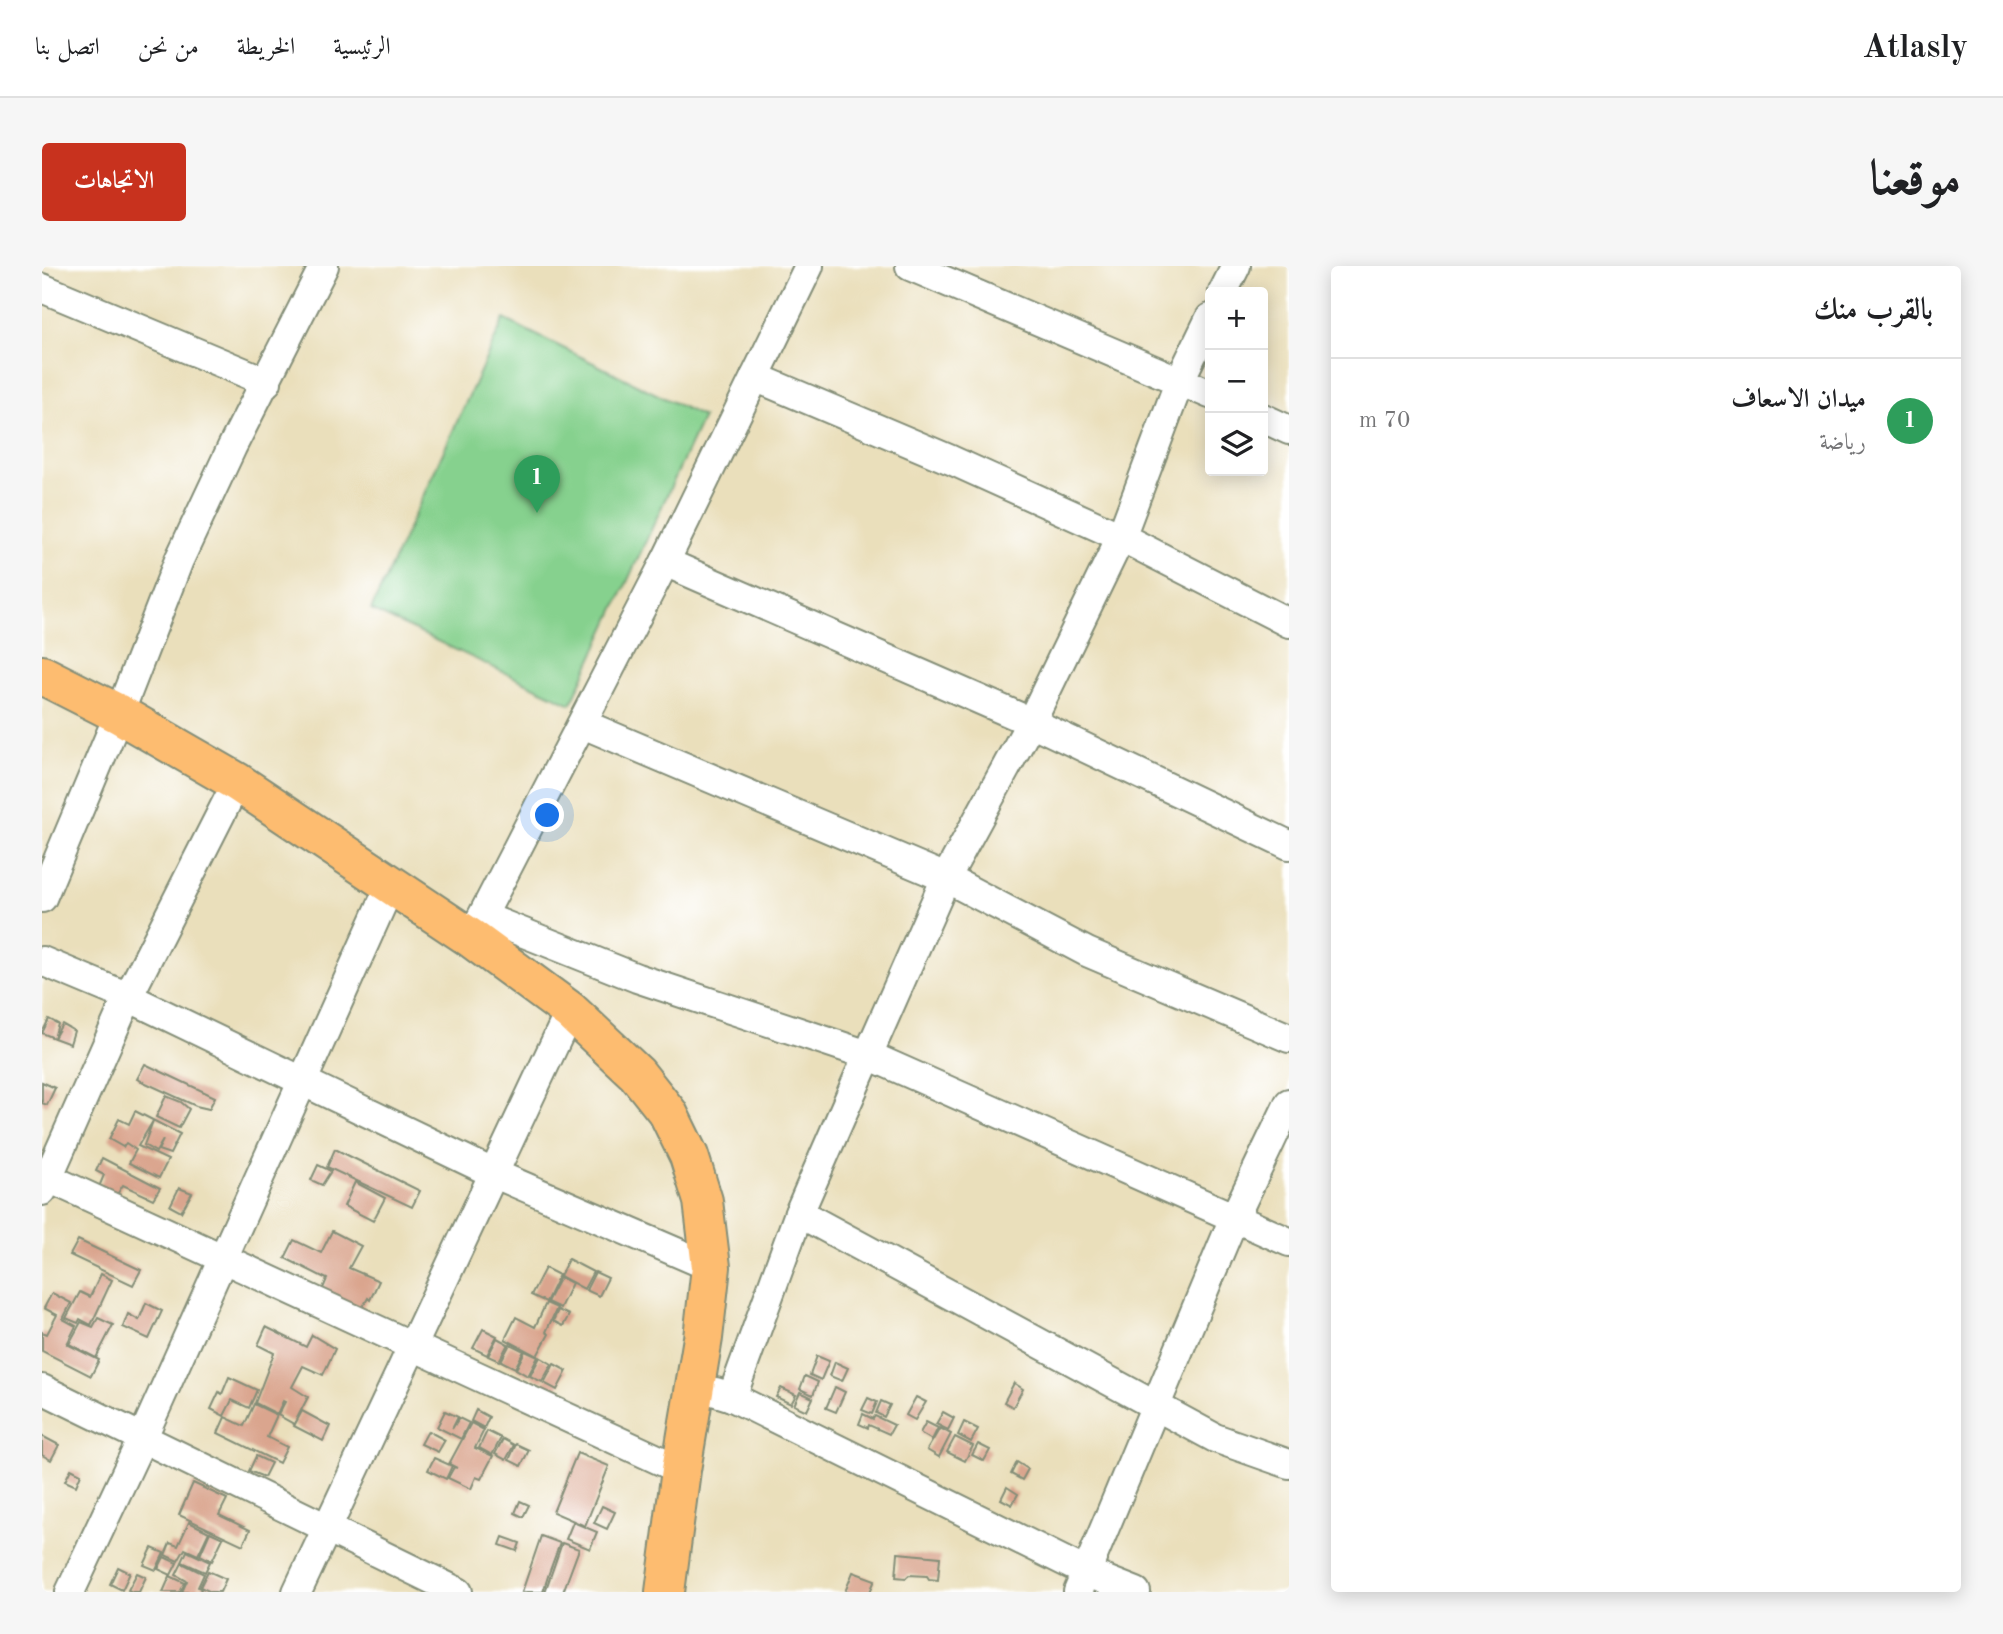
<!DOCTYPE html>
<html lang="ar">
<meta charset="utf-8">
<style>
:root{--surface:#fff;--page:#f6f6f6;--text:#202124;--muted:#757577;--line:#e0e0e0;--accent:#c8321e}
body{margin:0;font-family:"Old Standard TT",Amiri,serif;background:var(--page);color:var(--text);direction:rtl}
.controls{position:absolute;right:21px;top:21px;display:grid;overflow:hidden;border-radius:7px;box-shadow:0 4px 18px #0003}
.controls button{width:63px;height:63px;display:grid;place-items:center;padding:0;border:0;border-bottom:2px solid var(--line);background:var(--surface);color:var(--text);font:35px sans-serif}
.you{position:absolute;left:506px;top:550px;width:24px;height:24px;margin:-18px;border:5px solid #fff;border-radius:50%;background:#1a73e8;box-shadow:0 0 0 10px #1a73e833}
.badge{display:grid;place-items:center;width:46px;height:46px;border-radius:50%;background:var(--accent);color:#fff;font-size:23px;font-weight:700}
.pin{position:absolute;translate:-50% -58px;filter:drop-shadow(0 2px 4px #0008)}
.pin::after{content:'';position:absolute;top:37px;width:24px;height:21px;background:inherit;clip-path:polygon(0 0,100% 0,50% 100%)}
.list{margin:0;padding:0;list-style:none}
h2{display:flex;justify-content:space-between;align-items:center;height:91px;margin:0;padding:0 28px;font-size:30px}
h2 small{font-size:23px;font-weight:400;color:var(--muted)}
.list li{display:grid;grid-template-columns:46px 1fr auto;gap:21px;align-items:center;box-sizing:border-box;height:126px;padding:0 28px;border-top:2px solid var(--line)}
.list b{display:block;font-size:26px;white-space:nowrap}
.list p{margin:0;font-size:23px;white-space:nowrap;color:var(--muted)}
.list em{font-size:23px;font-style:normal;color:var(--muted)}
.icon{flex:none;width:38px;height:38px;fill:none;stroke:currentColor;stroke-width:2;stroke-linecap:round;stroke-linejoin:round}
.map{position:relative;flex:none;width:1247px;height:1326px;overflow:hidden;direction:ltr;border-radius:7px}
header{display:flex;align-items:center;gap:42px;box-sizing:border-box;height:98px;padding:0 35px;background:var(--surface);border-bottom:2px solid var(--line)}
header strong{font-size:33px}
nav{display:flex;gap:38px;margin-inline-start:auto;font-size:24px}
.intro{display:flex;align-items:center;justify-content:space-between;box-sizing:border-box;height:168px;padding:0 42px}
h1{margin:0;font-size:49px}
.button{padding:18px 32px;border-radius:7px;background:var(--accent);color:#fff;font-size:24px;font-weight:700}
main{display:flex;gap:42px;padding:0 42px}
aside{flex:1;background:var(--surface);border-radius:7px;box-shadow:0 4px 18px #0003}
.map>svg:first-child{display:block}
</style>
<header>
<strong>Atlasly</strong>
<nav><a>الرئيسية</a><a>الخريطة</a><a>من نحن</a><a>اتصل بنا</a></nav>
</header>
<div class="intro"><h1>موقعنا</h1><a class="button">الاتجاهات</a></div>
<main>
<aside>
<h2>بالقرب منك<small></small></h2>
<ul class="list">
<li><span class="badge" style="background:#2e9e5b">1</span><div><b>ميدان الاسعاف</b><p>رياضة</p></div><em>70 m</em></li>
</ul>
</aside>
<div class="map">
<svg width="1247" height="1326" viewBox="0 0 1247 1326">
<rect width="100%" height="100%" fill="#fff"/>
<filter id="ink" filterUnits="userSpaceOnUse"><feTurbulence type="fractalNoise" baseFrequency=".0143" numOctaves="2"/><feDisplacementMap in="SourceGraphic" scale="14" xChannelSelector="R" yChannelSelector="G"/><feConvolveMatrix kernelMatrix="1 2 1 2 8 2 1 2 1" color-interpolation-filters="sRGB"/></filter>
<filter id="wash" filterUnits="userSpaceOnUse"><feTurbulence type="fractalNoise" baseFrequency=".00686" numOctaves="4" result="noise"/><feDisplacementMap in="SourceGraphic" scale="28" xChannelSelector="R" yChannelSelector="G"/><feGaussianBlur stdDeviation="1.57" result="paint"/><feColorMatrix in="noise" values="0 0 0 0 0 0 0 0 0 0 0 0 0 0 0 0 0 1.4 0 .05"/><feComposite in="paint" operator="in"/></filter>
<g filter="url(#wash)">
<rect width="100%" height="100%" fill="#eadfbb"/>
<!-- green -->
<polygon fill="#86d18e" stroke="#528761" stroke-width="2" points="462,53 661,151 529,438 329,344"/>
<g id="blocks">
<!-- building -->
<g fill="#daa58e">
<polygon points="7,753 16,758 12,772 20,758 32,765 28,778 12,772 0,767"/>
<polygon points="103,798 173,831 167,843 154,840 95,813"/>
<polygon points="0,816 13,822 5,839 0,837"/>
<polygon points="124,830 139,836 147,843 137,862 114,851"/>
<polygon points="93,845 138,868 128,888 116,884 121,874 114,886 102,879 111,855 96,880 126,894 117,912 87,897 94,884 84,877 81,881 67,873 77,853 87,858"/>
<polygon points="293,883 378,925 370,941 285,901"/>
<polygon points="60,892 118,922 111,933 81,919 74,930 57,921 62,909 54,905"/>
<polygon points="276,899 289,905 280,919 269,914"/>
<polygon points="313,916 343,932 331,955 302,940"/>
<polygon points="137,922 150,927 139,946 128,940"/>
<polygon points="290,965 319,980 307,1002 337,1015 328,1034 326,1032 318,1046 279,1027 285,1013 243,992 252,974 279,987"/>
<polygon points="36,974 99,1004 91,1019 28,989"/>
<polygon points="526,993 551,1006 542,1023 518,1010"/>
<polygon points="503,1002 517,1009 504,1036 489,1029"/>
<polygon points="553,1006 566,1012 557,1030 544,1024"/>
<polygon points="59,1008 70,1014 49,1059 38,1053 36,1057 24,1052 38,1026 48,1031"/>
<polygon points="518,1011 530,1017 518,1042 505,1036"/>
<polygon points="10,1027 29,1037 21,1053 34,1060 25,1078 57,1094 49,1110 0,1085 0,1066 5,1068 15,1049 2,1042"/>
<polygon points="104,1037 120,1045 107,1073 81,1061 86,1048 97,1054"/>
<polygon points="504,1037 515,1042 504,1066 507,1068 495,1090 463,1073 474,1051 493,1061"/>
<polygon points="516,1044 527,1049 521,1060 511,1055"/>
<polygon points="56,1052 71,1059 54,1092 27,1078 39,1056 51,1061"/>
<polygon points="224,1061 264,1081 270,1069 293,1083 281,1109 261,1100 250,1121 266,1131 252,1158 236,1149 243,1136 241,1135 235,1148 213,1137 232,1087 216,1079"/>
<polygon points="441,1063 455,1070 445,1089 431,1082"/>
<polygon points="455,1072 466,1078 457,1095 446,1090"/>
<polygon points="468,1078 482,1085 473,1102 459,1095"/>
<polygon points="483,1085 496,1091 486,1110 474,1103"/>
<polygon points="775,1090 787,1095 779,1114 768,1109"/>
<polygon points="498,1091 510,1098 500,1116 488,1110"/>
<polygon points="793,1096 806,1102 800,1115 788,1110"/>
<polygon points="512,1098 525,1105 515,1124 502,1117"/>
<polygon points="763,1110 776,1116 771,1129 758,1123"/>
<polygon points="187,1111 215,1124 207,1142 190,1134 182,1150 169,1143 177,1126 180,1128"/>
<polygon points="972,1117 981,1123 971,1141 962,1136"/>
<polygon points="793,1121 803,1126 794,1146 784,1142"/>
<polygon points="739,1122 754,1129 749,1138 734,1131"/>
<polygon points="758,1126 771,1132 765,1145 752,1139"/>
<polygon points="874,1131 884,1136 873,1154 864,1149"/>
<polygon points="826,1132 835,1136 830,1148 820,1144"/>
<polygon points="839,1135 848,1139 842,1151 834,1147"/>
<polygon points="212,1138 235,1149 225,1171 245,1181 237,1197 176,1167 183,1151 202,1160"/>
<polygon points="434,1144 447,1151 442,1162 429,1155"/>
<polygon points="260,1145 288,1160 281,1175 252,1160"/>
<polygon points="403,1145 416,1151 410,1163 417,1152 427,1157 419,1173 395,1161"/>
<polygon points="901,1146 912,1152 906,1164 894,1158"/>
<polygon points="821,1148 831,1153 833,1150 852,1159 847,1168 827,1159 826,1162 817,1158"/>
<polygon points="884,1156 896,1162 890,1174 878,1167"/>
<polygon points="922,1156 936,1163 929,1176 916,1169"/>
<polygon points="429,1157 442,1164 433,1182 451,1190 439,1213 434,1211 429,1223 406,1212 412,1201 415,1202 407,1198"/>
<polygon points="898,1162 909,1168 897,1191 885,1184"/>
<polygon points="386,1165 403,1174 396,1186 379,1178"/>
<polygon points="445,1165 459,1172 450,1189 437,1182"/>
<polygon points="0,1170 17,1179 9,1194 0,1189"/>
<polygon points="913,1171 931,1180 923,1195 905,1186"/>
<polygon points="461,1173 472,1179 464,1194 453,1188"/>
<polygon points="474,1178 487,1184 479,1200 467,1194"/>
<polygon points="936,1178 948,1184 942,1195 930,1189"/>
<polygon points="535,1187 567,1200 543,1260 511,1246"/>
<polygon points="214,1190 229,1197 222,1211 207,1205"/>
<polygon points="392,1192 410,1200 404,1213 386,1204"/>
<polygon points="975,1196 986,1203 980,1214 969,1208"/>
<polygon points="29,1203 39,1208 34,1220 23,1215"/>
<polygon points="151,1217 185,1233 177,1249 208,1264 201,1279 137,1249"/>
<polygon points="965,1221 976,1228 970,1239 959,1233"/>
<polygon points="478,1235 487,1239 481,1251 473,1247"/>
<polygon points="560,1240 573,1246 565,1263 552,1257"/>
<polygon points="147,1256 167,1266 156,1289 143,1283 136,1295 123,1289 128,1277 136,1280"/>
<polygon points="531,1256 555,1266 548,1283 524,1273"/>
<polygon points="168,1266 181,1272 170,1295 158,1289"/>
<polygon points="499,1270 518,1277 507,1307 501,1326 480,1326"/>
<polygon points="461,1271 478,1277 475,1285 458,1279"/>
<polygon points="520,1277 537,1283 521,1326 503,1326"/>
<polygon points="110,1282 122,1287 114,1304 102,1299"/>
<polygon points="145,1285 168,1296 163,1306 140,1296"/>
<polygon points="856,1287 898,1291 896,1314 887,1313 885,1310 867,1309 864,1312 854,1311"/>
<polygon points="122,1291 135,1297 129,1309 116,1303"/>
<polygon points="140,1297 162,1308 156,1321 159,1323 157,1326 140,1326 145,1315 134,1309"/>
<polygon points="76,1301 88,1307 80,1324 68,1318"/>
<polygon points="166,1305 184,1313 178,1326 169,1326 158,1321"/>
<polygon points="811,1306 833,1314 828,1326 803,1326"/>
<polygon points="95,1307 104,1311 97,1326 90,1326 86,1324"/>
<polygon points="128,1310 143,1317 138,1326 121,1326"/>
</g>
</g>
</g>
<g filter="url(#ink)">
<use href="#blocks" fill-opacity="0" stroke="#848e78" stroke-width="2"/>
<g fill="none" stroke-linecap="round" stroke-linejoin="round">
<defs>
<g id="minor">
<polyline points="868,0 1168,128"/>
<polyline points="0,22 225,116"/>
<polyline points="1181,26 1194,0"/>
<polyline points="713,111 909,194 1079,271 1247,357"/>
<polyline points="1221,152 1247,164"/>
<polyline points="623,296 989,456 1247,579"/>
<polyline points="541,458 904,612 1045,686 1247,772"/>
<polyline points="0,632 77,448 137,294 190,181 282,0"/>
<polyline points="442,651 595,712 826,789 1247,976"/>
<polyline points="432,666 623,296 767,0"/>
<polyline points="0,695 86,731 453,908 669,1001"/>
<polyline points="0,909 639,1204"/>
<polyline points="0,925 86,731 195,516"/>
<polyline points="757,947 1173,1172 1247,1198"/>
<polyline points="0,1123 416,1326"/>
<polyline points="674,1126 690,1131 1046,1307 1094,1326"/>
<polyline points="690,1131 757,947 826,789 904,612 989,456 1079,271 1138,114 1168,52"/>
<polyline points="28,1326 100,1173 349,618"/>
<polyline points="255,1326 528,745"/>
<polyline points="1036,1326 1192,952 1247,837"/>
</g>
<polyline id="trunk" points="0,409 77,448 195,516 429,672 528,745 595,808 626,847 647,890 661,935 669,1001 661,1072 639,1204 623,1326"/>
</defs>
<!-- minor casing -->
<use href="#minor" stroke="#848e78" stroke-width="32"/>
<!-- trunk casing -->
<use href="#trunk" stroke="#848e78" stroke-width="42"/>
<!-- minor -->
<use href="#minor" stroke="#fff" stroke-width="28"/>
<!-- trunk -->
<use href="#trunk" stroke="#fdbc70" stroke-width="38"/>
</g>
</g>
</svg>
<div class="controls">
<button>+</button>
<button>−</button>
<button><svg class="icon" aria-label="layers" viewBox="0 0 24 24"><path d="M12 4l9 5-9 5-9-5zM3 14l9 5 9-5"/></svg></button>
</div>
<div class="you"></div>
<div class="pin badge" style="left:495px;top:247px;background:#2e9e5b">1</div>
</div>
</main>
